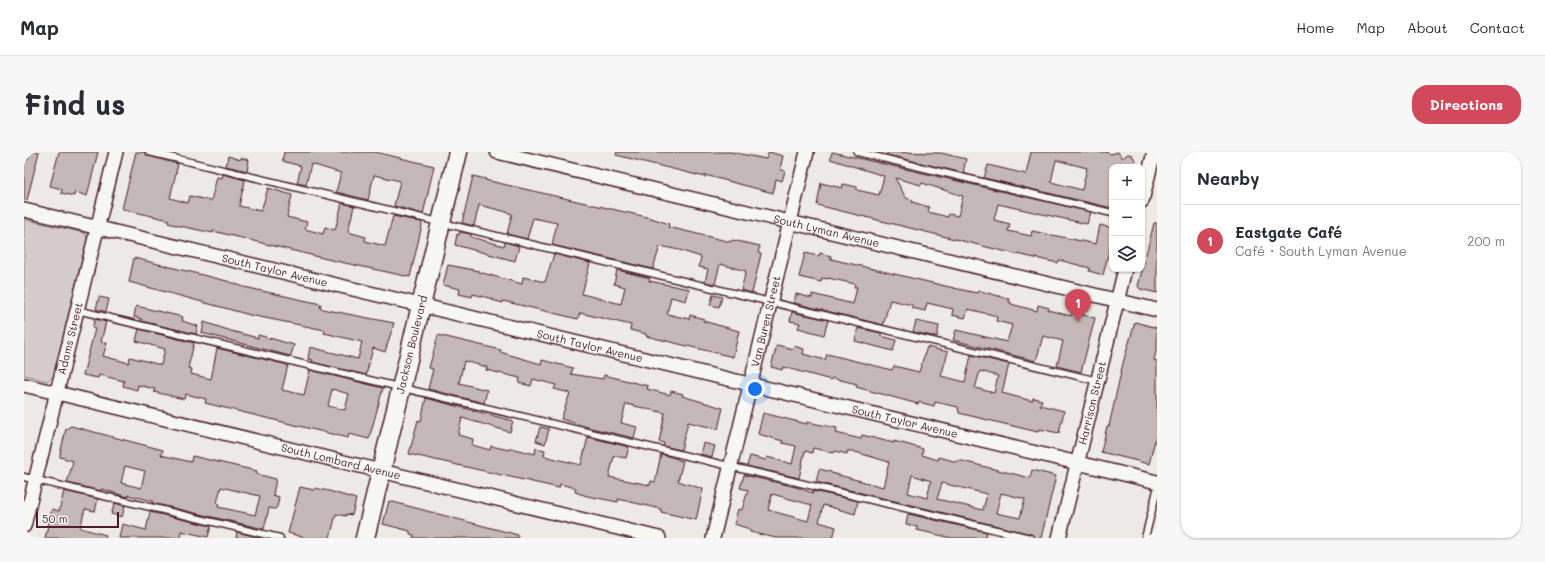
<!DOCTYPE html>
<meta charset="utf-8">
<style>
:root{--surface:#fff;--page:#f7f7f7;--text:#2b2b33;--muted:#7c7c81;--line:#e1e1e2;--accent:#d1495b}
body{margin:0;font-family:Mali,sans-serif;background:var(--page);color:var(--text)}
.controls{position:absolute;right:12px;top:12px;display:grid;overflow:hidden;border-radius:8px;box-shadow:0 1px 3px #0004}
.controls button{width:36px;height:36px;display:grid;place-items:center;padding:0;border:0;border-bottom:1px solid var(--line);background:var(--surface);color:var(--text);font:20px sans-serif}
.scale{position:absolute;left:12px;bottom:10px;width:83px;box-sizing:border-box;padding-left:4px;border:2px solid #4a1f2b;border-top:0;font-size:11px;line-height:14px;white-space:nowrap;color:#4a1f2b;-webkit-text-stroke:3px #f6f6f2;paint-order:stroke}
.you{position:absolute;left:731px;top:237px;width:14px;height:14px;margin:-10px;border:3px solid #fff;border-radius:50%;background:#1a73e8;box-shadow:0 0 0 6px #1a73e833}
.badge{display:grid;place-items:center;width:26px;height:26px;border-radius:50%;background:var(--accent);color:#fff;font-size:13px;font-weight:700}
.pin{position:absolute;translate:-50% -33px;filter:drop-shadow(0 1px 2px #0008)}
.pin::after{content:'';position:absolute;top:21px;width:14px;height:12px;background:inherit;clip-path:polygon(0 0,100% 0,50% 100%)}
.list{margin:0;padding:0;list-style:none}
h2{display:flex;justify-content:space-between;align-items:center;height:52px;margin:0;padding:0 16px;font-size:17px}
h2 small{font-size:13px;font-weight:400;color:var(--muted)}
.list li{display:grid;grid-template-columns:26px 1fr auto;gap:12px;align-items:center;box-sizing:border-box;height:72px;padding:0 16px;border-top:1px solid var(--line)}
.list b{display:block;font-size:15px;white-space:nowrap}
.list p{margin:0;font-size:13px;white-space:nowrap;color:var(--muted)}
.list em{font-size:13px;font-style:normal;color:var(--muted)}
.icon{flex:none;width:22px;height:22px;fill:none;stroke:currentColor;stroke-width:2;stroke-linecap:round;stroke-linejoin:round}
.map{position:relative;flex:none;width:1133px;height:386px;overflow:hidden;border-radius:16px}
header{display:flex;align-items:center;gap:24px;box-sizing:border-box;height:56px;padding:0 20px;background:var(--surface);border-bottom:1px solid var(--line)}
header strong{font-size:19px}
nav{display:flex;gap:22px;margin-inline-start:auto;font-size:14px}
.intro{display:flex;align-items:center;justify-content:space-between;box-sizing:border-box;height:96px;padding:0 24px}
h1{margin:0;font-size:28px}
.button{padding:10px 18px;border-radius:16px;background:var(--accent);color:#fff;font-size:14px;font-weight:700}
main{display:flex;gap:24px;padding:0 24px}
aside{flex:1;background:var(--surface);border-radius:16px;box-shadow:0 1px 3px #0004}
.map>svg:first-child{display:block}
</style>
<header>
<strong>Map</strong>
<nav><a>Home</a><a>Map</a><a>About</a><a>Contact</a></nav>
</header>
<div class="intro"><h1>Find us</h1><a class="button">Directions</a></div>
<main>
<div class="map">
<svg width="1133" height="386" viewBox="0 0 1133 386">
<rect width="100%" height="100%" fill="#ece9e6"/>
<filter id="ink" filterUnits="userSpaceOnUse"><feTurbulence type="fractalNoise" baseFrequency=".025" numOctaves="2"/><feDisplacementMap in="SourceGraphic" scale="8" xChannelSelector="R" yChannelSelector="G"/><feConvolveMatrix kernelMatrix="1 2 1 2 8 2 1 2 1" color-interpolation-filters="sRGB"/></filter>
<g filter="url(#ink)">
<!-- green -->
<polygon fill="#d4cbca" stroke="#8f757a" points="0,67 61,81 63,87 29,225 23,229 0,223"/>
<!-- building -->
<g fill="#c4b7b7" stroke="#4a1f2b" fill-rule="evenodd">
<polygon points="5,0 15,0 3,48 0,48 0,7 4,8"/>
<polygon points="35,0 74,0 63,44 51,40 50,44 37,41 38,37 26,34"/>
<polygon points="112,0 121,0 124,4 154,12 146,46 164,51 166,44 187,49 193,25 198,26 199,22 221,28 215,54 237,59 244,36 268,43 263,65 283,70 281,77 299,82 301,75 311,78 318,51 330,54 324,80 342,85 341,89 361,94 369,64 397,70 398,73 386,125 307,108 189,79 189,81 156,74 144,71 145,68 98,57"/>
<polygon points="260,0 351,0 410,14 399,62 370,54 376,29 350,23 344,48 312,40 317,21 287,12 282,33 273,31 277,14 258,9"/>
<polygon points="593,0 707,0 742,7 745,0 759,4 756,17 761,19 758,29 752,27 749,41 681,23 681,25 592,3"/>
<path d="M808,0L1067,60L1063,72L974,52L970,68L986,72L984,79L1007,84L1008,79L1072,92L1076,73L1088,76V87L1079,123L1065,119L1066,116L1035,108L1034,111L979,99L793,53L797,31L818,36L819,32L833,35V38L855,43L860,24L806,7ZM871,26L897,33L898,31L939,44L934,64L925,62L924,65L904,60L905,55L888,50L889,48L882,46Z"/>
<polygon points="863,0 917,1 942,7 939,21 863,3"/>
<path d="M1007,0H1081L1087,2L1094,0L1098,6L1104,2L1108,3L1111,8L1109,15H1088V56L960,26L964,13L1002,22ZM1032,8L1063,16L1058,38L1027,30Z"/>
<polygon points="204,4 216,8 217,6 225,8 223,19 202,14"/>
<polygon points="449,24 462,27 461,28 627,66 645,72 644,75 707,90 708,88 736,94 734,101 737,102 728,141 717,138 722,119 696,112 691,132 681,130 684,117 675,115 677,105 655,98 636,94 629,117 528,93 533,71 509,66 503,87 483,82 488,62 479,59 455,53 450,74 438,71"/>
<polygon points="1130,71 1133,71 1133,141 1116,137 1114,134"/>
<polygon points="436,80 447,82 447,85 480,94 481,90 495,94 491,109 431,93 433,82 435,83"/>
<polygon points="781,101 795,104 796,101 807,104 807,107 934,137 953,141 954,139 957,139 985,147 985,150 987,150 987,152 1013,159 1014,153 1025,156 1024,158 1047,164 1048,160 1071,166 1057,220 1033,214 1039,189 1019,184 1012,209 929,188 932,178 983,190 988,173 972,169 973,165 969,163 944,157 941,166 928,163 929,157 903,151 901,159 888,156 888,153 866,148 859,173 770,151 772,142 788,146 788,142 829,152 833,135 830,135 831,132 804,126 804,127 798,126 797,130 775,125"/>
<polygon points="530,102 566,111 558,142 597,152 601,135 590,132 593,118 626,126 625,129 665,137 662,149 647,145 643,162 665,167 666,163 680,167 679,169 715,179 709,205 622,184 622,182 606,178 607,173 556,161 554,167 479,149 479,151 468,148 469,147 449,142 448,145 435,142 436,137 419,133 424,113 455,119 455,120 498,132 499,125 521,130"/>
<polygon points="110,106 203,129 220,135 297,152 296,156 303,158 370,171 361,200 349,196 342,223 288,210 289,208 284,207 286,195 334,207 338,190 300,181 301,178 226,163 105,130"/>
<polygon points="689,143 698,145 695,155 686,153"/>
<polygon points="75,145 85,147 82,160 72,157"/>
<polygon points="112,154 159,165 158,169 174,174 172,182 117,169 118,167 110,165"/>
<polygon points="768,160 804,168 800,183 774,176 776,171 766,169"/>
<path d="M71,167L82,170L77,190L83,191L79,204L105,211L106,205L137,213L141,197L112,189L115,177L170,191L164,216L168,217L167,222L187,227L193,196L264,213L258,238L280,243L286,218L359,236L345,287L325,282L324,286L181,251L182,247L162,242L160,247L130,240L131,237L114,233L113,238L99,234L100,229L75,223L74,226L59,223L71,177L68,176ZM308,237L325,242L321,258L304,254Z"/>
<polygon points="892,169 915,174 913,185 889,180"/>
<polygon points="180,170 207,179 234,186 234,183 249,187 270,193 267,203 266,204 178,181"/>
<polygon points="1111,170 1133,176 1133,195 1130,208 1133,209 1133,280 1125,312 1077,300 1083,274 1085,274 1099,211"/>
<polygon points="834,176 857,181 857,184 872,188 869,199 831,189"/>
<polygon points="414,183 477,198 476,200 517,212 518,208 549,216 547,222 579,227 580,223 624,234 623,237 646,243 647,239 659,242 658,244 699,256 694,277 664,270 657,298 639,294 640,291 635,290 641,261 602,252 597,271 613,275 610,286 567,276 537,267 546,241 530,237 532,233 509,227 507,234 495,231 496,226 462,218 463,215 440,209 435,231 463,238 460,251 404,237 409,217 405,216"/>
<path d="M753,193L769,197L770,194L780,197L779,202L801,208L803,202L868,218L870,214L895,220L903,195L924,200L917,224L941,230L947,203L985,212L978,241L1008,249L1009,246L1018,248L1016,253L1040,259L1035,281L1015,277L1014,280L947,264L935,261L934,255L911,250L910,254L895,250L894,252L832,235L833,232L808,226L807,228L759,215L758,218L747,215ZM956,219L974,224L970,241L951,236Z"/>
<polygon points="402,246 489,269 486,280 438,266 434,283 449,287 448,293 466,298 467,294 485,298 486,296 511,302 512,296 521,298 520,304 557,313 564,285 605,295 602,306 590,304 585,325 626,333 627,329 631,330 637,302 654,307 654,308 659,309 654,329 679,337 672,368 637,360 637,357 594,347 594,350 563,344 551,340 552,336 536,332 535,336 385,302 394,268 397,269"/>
<path d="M739,261L783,272V270L813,276L812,281L837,287L838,283L870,291V289L885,293L899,297L898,303L914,308L915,305L933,310L934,308L1006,326L1008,318L1032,324L1017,386H1010L1007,382L792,330L795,317L807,320V321L859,335L865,310L828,299H823V302L811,299L810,301L789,296L788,301L781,299L775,326L723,314L726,304L742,308L743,305L768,312L772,294L758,291L759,289L734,282ZM888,323L907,329L903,346L884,341ZM918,331L963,342L959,358L913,347ZM977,341L1001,347L996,366L972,361Z"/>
<path d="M47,274L139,298L137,303L167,310L168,304L233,319L232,322L252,327L249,343L255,345L253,355L251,357L245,356L240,377L128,351L129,349L104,343V345L77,337V339L43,331L49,309L36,305V302L42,277ZM101,314L121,319L117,336L97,331ZM197,335L236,344L231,363L194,355L195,352L193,351Z"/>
<polygon points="516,275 525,277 521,292 512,289"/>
<polygon points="679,291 691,294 688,305 676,302"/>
<path d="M720,323L772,335L789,341V339L834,349L831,362L799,353L795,370L812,375L809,386H752L726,380V377L710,372L714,357L718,358L724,338L716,336ZM748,342L788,353L784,369L744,358Z"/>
<polygon points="276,335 290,338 291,336 305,339 332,347 328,363 322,362 322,364 312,362 306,386 282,386 264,381"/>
<polygon points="40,339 74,347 71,359 61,357 56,376 82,383 81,386 21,386 28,357 35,359"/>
<polygon points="365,349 494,383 494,386 389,386 390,383 386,382 386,379 359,372"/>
<polygon points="91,351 101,354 98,365 87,362"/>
<polygon points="126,360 187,374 184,385 157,379 156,386 95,386 98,372 122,378"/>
<polygon points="884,362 963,380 961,386 928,386 893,378 893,375 882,372"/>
<polygon points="213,380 237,386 212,386"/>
</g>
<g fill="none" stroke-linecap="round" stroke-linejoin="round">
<defs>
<g id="lane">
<polyline points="125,0 1074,229"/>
<polyline points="833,0 1088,61"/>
<polyline points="53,158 1006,386"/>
<polyline points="0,325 256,386"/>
<polyline points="1121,386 1133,338"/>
</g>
<g id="street">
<path id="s1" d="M473,0L1133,158"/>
<polyline points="1118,49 1130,0"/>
<path id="s2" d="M0,58L1133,330"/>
<path id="s3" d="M0,233L635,386"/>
<path id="s4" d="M0,374L92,0"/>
<path id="s5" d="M689,386L783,0"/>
<path id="s6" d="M1035,386L1101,117"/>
</g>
<g id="secondary">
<path id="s7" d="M341,386L434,0"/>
</g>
</defs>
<!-- lane casing -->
<use href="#lane" stroke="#4a1f2b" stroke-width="9"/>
<!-- street casing -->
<use href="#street" stroke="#4a1f2b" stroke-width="16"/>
<!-- secondary casing -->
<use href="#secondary" stroke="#4a1f2b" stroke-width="21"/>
<!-- lane -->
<use href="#lane" stroke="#f6f6f2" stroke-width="6"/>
<!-- street -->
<use href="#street" stroke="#f6f6f2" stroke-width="13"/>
<!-- secondary -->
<use href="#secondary" stroke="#f6f6f2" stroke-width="18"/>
</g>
</g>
<g text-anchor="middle" stroke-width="4" stroke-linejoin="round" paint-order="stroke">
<!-- street labels -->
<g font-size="11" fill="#4a1f2b" stroke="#f6f6f2">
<text dy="4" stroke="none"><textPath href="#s1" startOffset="339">South Lyman Avenue</textPath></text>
<text dy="4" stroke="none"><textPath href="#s2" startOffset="258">South Taylor Avenue</textPath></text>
<text dy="4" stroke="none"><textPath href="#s5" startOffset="223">Van Buren Street</textPath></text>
<text dy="4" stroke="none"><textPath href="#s4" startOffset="193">Adams Street</textPath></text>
<text dy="4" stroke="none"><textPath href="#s7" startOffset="199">Jackson Boulevard</textPath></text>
<text dy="4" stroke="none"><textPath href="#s2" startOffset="582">South Taylor Avenue</textPath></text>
<text dy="4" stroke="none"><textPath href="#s6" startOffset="139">Harrison Street</textPath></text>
<text dy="4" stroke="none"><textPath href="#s2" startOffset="906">South Taylor Avenue</textPath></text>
<text dy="4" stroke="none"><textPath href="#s3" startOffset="326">South Lombard Avenue</textPath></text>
</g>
</g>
</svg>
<div class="controls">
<button>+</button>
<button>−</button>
<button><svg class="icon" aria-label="layers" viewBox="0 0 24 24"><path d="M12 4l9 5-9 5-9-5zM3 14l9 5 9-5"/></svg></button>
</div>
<div class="scale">50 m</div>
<div class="you"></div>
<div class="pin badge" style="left:1054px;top:170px">1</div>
</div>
<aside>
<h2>Nearby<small></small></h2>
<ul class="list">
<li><span class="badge">1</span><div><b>Eastgate Café</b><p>Café · South Lyman Avenue</p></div><em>200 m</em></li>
</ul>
</aside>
</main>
